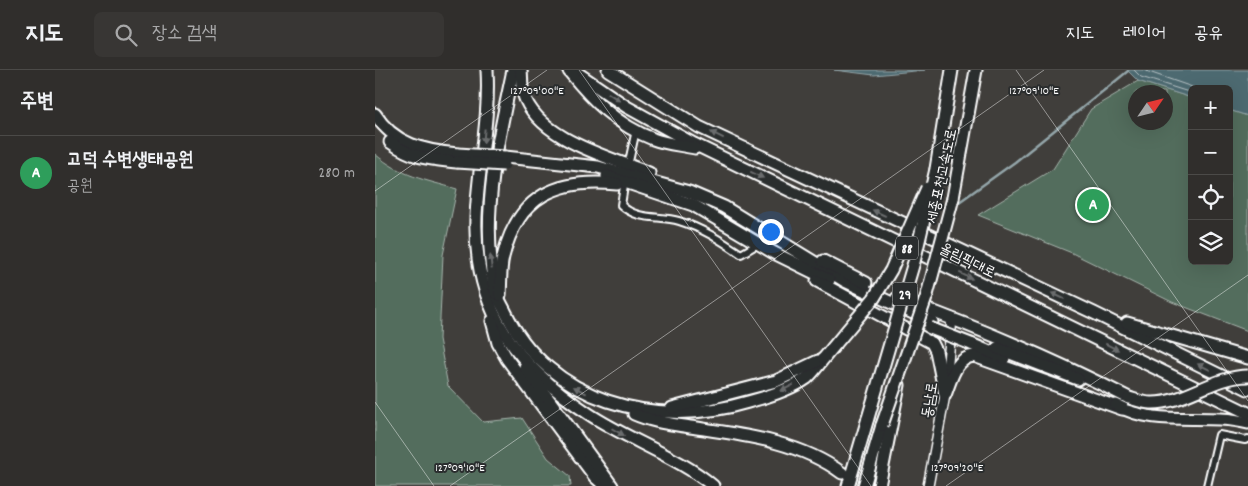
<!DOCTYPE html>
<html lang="ko">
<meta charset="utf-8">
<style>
:root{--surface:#302e2c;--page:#383634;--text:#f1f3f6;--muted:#a8a8a9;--line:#4b4a48;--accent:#ff9aa2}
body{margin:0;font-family:Dekko,"Poor Story",sans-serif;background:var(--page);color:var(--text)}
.controls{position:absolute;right:15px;top:15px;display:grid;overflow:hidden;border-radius:8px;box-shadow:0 5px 20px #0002}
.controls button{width:45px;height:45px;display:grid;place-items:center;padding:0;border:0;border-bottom:1px solid var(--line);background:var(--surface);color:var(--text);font:25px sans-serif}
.compass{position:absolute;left:753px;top:15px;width:45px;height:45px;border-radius:50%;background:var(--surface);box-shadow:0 5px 20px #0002;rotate:55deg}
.you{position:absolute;left:395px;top:161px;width:18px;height:18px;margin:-12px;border:4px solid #fff;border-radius:50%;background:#1a73e8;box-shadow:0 0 0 8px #1a73e833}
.badge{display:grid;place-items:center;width:32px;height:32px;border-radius:50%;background:var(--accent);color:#fff;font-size:16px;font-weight:700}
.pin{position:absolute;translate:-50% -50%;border:2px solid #fff;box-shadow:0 1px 5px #0006}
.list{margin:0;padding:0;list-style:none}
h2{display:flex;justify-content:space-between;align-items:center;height:65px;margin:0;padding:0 20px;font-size:21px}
h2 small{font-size:16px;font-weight:400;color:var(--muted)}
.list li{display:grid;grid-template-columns:32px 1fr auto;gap:15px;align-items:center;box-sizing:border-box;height:75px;padding:0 20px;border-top:1px solid var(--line)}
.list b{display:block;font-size:19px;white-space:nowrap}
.list p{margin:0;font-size:16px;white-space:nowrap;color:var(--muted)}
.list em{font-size:16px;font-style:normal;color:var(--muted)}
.icon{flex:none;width:28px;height:28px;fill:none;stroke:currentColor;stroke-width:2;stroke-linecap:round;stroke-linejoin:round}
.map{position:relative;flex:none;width:873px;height:416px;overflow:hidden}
header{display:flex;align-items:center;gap:30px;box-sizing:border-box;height:70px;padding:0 25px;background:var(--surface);border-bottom:1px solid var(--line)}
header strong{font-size:24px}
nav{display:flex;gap:28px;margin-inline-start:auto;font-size:18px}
.search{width:350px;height:45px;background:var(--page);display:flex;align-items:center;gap:12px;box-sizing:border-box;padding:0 18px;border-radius:8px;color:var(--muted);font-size:19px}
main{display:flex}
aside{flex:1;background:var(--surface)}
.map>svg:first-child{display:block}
</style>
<header>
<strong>지도</strong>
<div class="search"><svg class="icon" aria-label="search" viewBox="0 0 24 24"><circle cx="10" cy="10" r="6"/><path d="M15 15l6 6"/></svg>장소 검색</div>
<nav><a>지도</a><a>레이어</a><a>공유</a></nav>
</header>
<main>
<aside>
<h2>주변<small></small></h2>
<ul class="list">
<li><span class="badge" style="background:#2e9e5b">A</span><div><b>고덕 수변생태공원</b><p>공원</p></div><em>280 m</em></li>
</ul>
</aside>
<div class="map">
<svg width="873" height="416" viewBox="0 0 873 416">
<rect width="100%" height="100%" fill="#403e3b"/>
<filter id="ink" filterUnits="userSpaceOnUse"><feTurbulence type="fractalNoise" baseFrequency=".02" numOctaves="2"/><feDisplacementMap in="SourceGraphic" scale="10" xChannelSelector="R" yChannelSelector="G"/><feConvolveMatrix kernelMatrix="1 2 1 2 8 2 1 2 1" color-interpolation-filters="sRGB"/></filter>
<g filter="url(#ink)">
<!-- green -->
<g fill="#526d5d" stroke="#a8b6ae" fill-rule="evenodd">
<path d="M763,11L817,28V191H854V40L873,46V261L797,232L697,183L603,145L678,99L716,39ZM760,22H790V52H760Z"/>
<path d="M0,84C26,106 50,110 82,119L68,185L64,269L73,316L108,352L147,348L173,388L195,406L196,416H0Z"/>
</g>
<!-- water -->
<g fill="#4d6a71" stroke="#94a6aa">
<polygon points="459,0 550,0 499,5"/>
<polygon points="752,0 873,0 873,46 854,40 854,19 817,19 817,28 763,11"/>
</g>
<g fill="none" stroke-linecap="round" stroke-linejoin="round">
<!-- shore -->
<g stroke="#b8c3c6" stroke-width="1">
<polyline points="759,0 766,7 817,23"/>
<polyline points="768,0 823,19"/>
</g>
<!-- stream -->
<polyline stroke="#94a6aa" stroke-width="2.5" points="580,135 640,92 753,1"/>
<defs>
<g id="street">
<polyline points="253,96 261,60"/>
<path d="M250,110L246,135C262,151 285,145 304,151C327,158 347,171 366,184L383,174"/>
<polyline points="832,416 844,365 870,370 873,369"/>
</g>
<polyline id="secondary" points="553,416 570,325 577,248"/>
<g id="highway">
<path d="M112,0C115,49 103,98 101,147C98,239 140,295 214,344C253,370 304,387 338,416"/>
<path d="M138,0C125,62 109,127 116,191C117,199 117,209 119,217C121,225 126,233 130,241C173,332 281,360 373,332C392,327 415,320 432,308C438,303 444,294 449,288"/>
<path d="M146,0C147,7 146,16 148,23C162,69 234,87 274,103"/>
<polyline points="198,0 252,37 319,74 873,343"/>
<polyline points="233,0 324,57 719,243 873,319"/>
<path d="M194,1C218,31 242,55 278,69C290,74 306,75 320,78"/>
<path d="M0,44C19,75 50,81 83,84"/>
<path d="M15,72C39,89 54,89 82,92"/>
<polyline points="130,87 223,97 314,122 349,137 470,211 557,252"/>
<polyline points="561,99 577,0"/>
<polyline points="232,106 318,135 399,183 454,210"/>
<polyline points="578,128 601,0"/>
<polyline points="448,191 491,213"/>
<path d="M442,211L557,273L561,281L570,325C576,310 580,288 599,286L747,339"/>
<path d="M125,225C126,213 125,199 128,187C143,125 183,108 242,114"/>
<path d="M522,228C601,257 679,289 754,328"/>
<polyline points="117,251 123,273 132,289 220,407 230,416"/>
<polyline points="752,253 873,288"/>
<polyline points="596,274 629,288"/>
<polyline points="622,278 703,309"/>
<polyline points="150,297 237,416"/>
<path d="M741,335C782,358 829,342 873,353"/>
<polyline points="297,338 401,311 443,291"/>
<path d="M259,344C277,352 297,354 315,357C368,365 424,371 467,403"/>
<polyline points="473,416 493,348"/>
<polyline points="489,416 507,355"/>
<polyline points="504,416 524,315"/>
</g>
</defs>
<!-- street casing -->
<use href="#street" stroke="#fff" stroke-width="10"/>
<!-- secondary casing -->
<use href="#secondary" stroke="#fff" stroke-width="12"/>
<!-- highway casing -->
<use href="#highway" stroke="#fff" stroke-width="15"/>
<!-- street -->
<use href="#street" stroke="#2a2d2e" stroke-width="6"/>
<!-- secondary -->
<use href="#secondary" stroke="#2a2d2e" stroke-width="9"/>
<!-- highway -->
<use href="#highway" stroke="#2a2d2e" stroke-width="11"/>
<defs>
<g id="highway-bridge">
<polyline points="83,84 130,87"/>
<polyline points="82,92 129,95"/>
<polyline points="555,258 596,274"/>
<polyline points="449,288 499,228 516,200 552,118"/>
<path d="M754,328C761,330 769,333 776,333C809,334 838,306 873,306"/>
<polyline points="493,348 539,192 561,99"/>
<polyline points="507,355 552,225 578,128"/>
</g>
</defs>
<!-- highway-bridge casing -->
<use href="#highway-bridge" stroke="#fff" stroke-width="15" stroke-linecap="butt"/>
<!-- highway-bridge -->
<use href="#highway-bridge" stroke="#2a2d2e" stroke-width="11"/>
</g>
<!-- one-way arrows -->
<defs><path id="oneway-solid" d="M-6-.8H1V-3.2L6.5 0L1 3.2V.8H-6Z" transform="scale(1.25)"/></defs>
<g fill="#6a6c6d">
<use href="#oneway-solid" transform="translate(239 27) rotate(34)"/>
<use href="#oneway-solid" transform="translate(342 65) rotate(-154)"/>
<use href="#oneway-solid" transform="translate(109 66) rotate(95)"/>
<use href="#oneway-solid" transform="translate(382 105) rotate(26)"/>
<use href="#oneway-solid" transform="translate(504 143) rotate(-155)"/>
<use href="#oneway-solid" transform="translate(116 192) rotate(-96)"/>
<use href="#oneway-solid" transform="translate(591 206) rotate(26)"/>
<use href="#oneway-solid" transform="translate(683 226) rotate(-155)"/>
<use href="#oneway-solid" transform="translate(737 277) rotate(26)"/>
<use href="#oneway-solid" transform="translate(829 297) rotate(-154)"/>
<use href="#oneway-solid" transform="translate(412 318) rotate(153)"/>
<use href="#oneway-solid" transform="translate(205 320) rotate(-152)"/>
<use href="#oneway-solid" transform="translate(243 362) rotate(30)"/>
</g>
</g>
<!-- ticks -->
<path fill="none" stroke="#fff" stroke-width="1" stroke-opacity="0.45" d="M204,0L496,416M641,0L873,331M0,121L172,0M0,332L59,416M75,416L669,0M571,416L873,205"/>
<g text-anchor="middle" stroke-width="4" stroke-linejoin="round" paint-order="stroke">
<!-- shield labels -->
<g fill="#2a2d2e" stroke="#bfc0c0" stroke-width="1">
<rect x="521" y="166.5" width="22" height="23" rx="4"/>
<rect x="517.5" y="212.5" width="25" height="23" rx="4"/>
</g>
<g font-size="14" font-weight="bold" fill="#fff">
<text x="532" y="183">88</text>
<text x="530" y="229">29</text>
</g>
<!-- street labels -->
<g font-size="15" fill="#fff" stroke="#2a2d2e">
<text transform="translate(566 106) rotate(-78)" y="5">세종포천고속도로</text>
<text transform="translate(593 190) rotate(26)" y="5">올림픽대로</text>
<text transform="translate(554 330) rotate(-81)" y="5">동남로</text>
</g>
</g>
<g font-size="12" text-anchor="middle" fill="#fff" stroke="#2a2d2e" stroke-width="4" stroke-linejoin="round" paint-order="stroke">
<text x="162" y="24">127°09'00"E</text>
<text x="659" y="24">127°09'10"E</text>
<text x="85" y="401">127°09'10"E</text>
<text x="582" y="401">127°09'20"E</text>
</g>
</svg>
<div class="controls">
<button>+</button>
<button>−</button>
<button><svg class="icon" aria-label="locate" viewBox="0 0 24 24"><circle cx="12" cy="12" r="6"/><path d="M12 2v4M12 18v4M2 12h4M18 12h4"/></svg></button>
<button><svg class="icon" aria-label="layers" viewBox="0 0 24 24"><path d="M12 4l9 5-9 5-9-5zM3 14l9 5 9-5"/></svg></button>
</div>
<svg class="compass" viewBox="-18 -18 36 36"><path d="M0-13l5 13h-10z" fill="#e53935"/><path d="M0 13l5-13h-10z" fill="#a8a8a9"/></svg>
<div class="you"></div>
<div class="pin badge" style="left:718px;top:135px;background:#2e9e5b">A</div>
</div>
</main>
